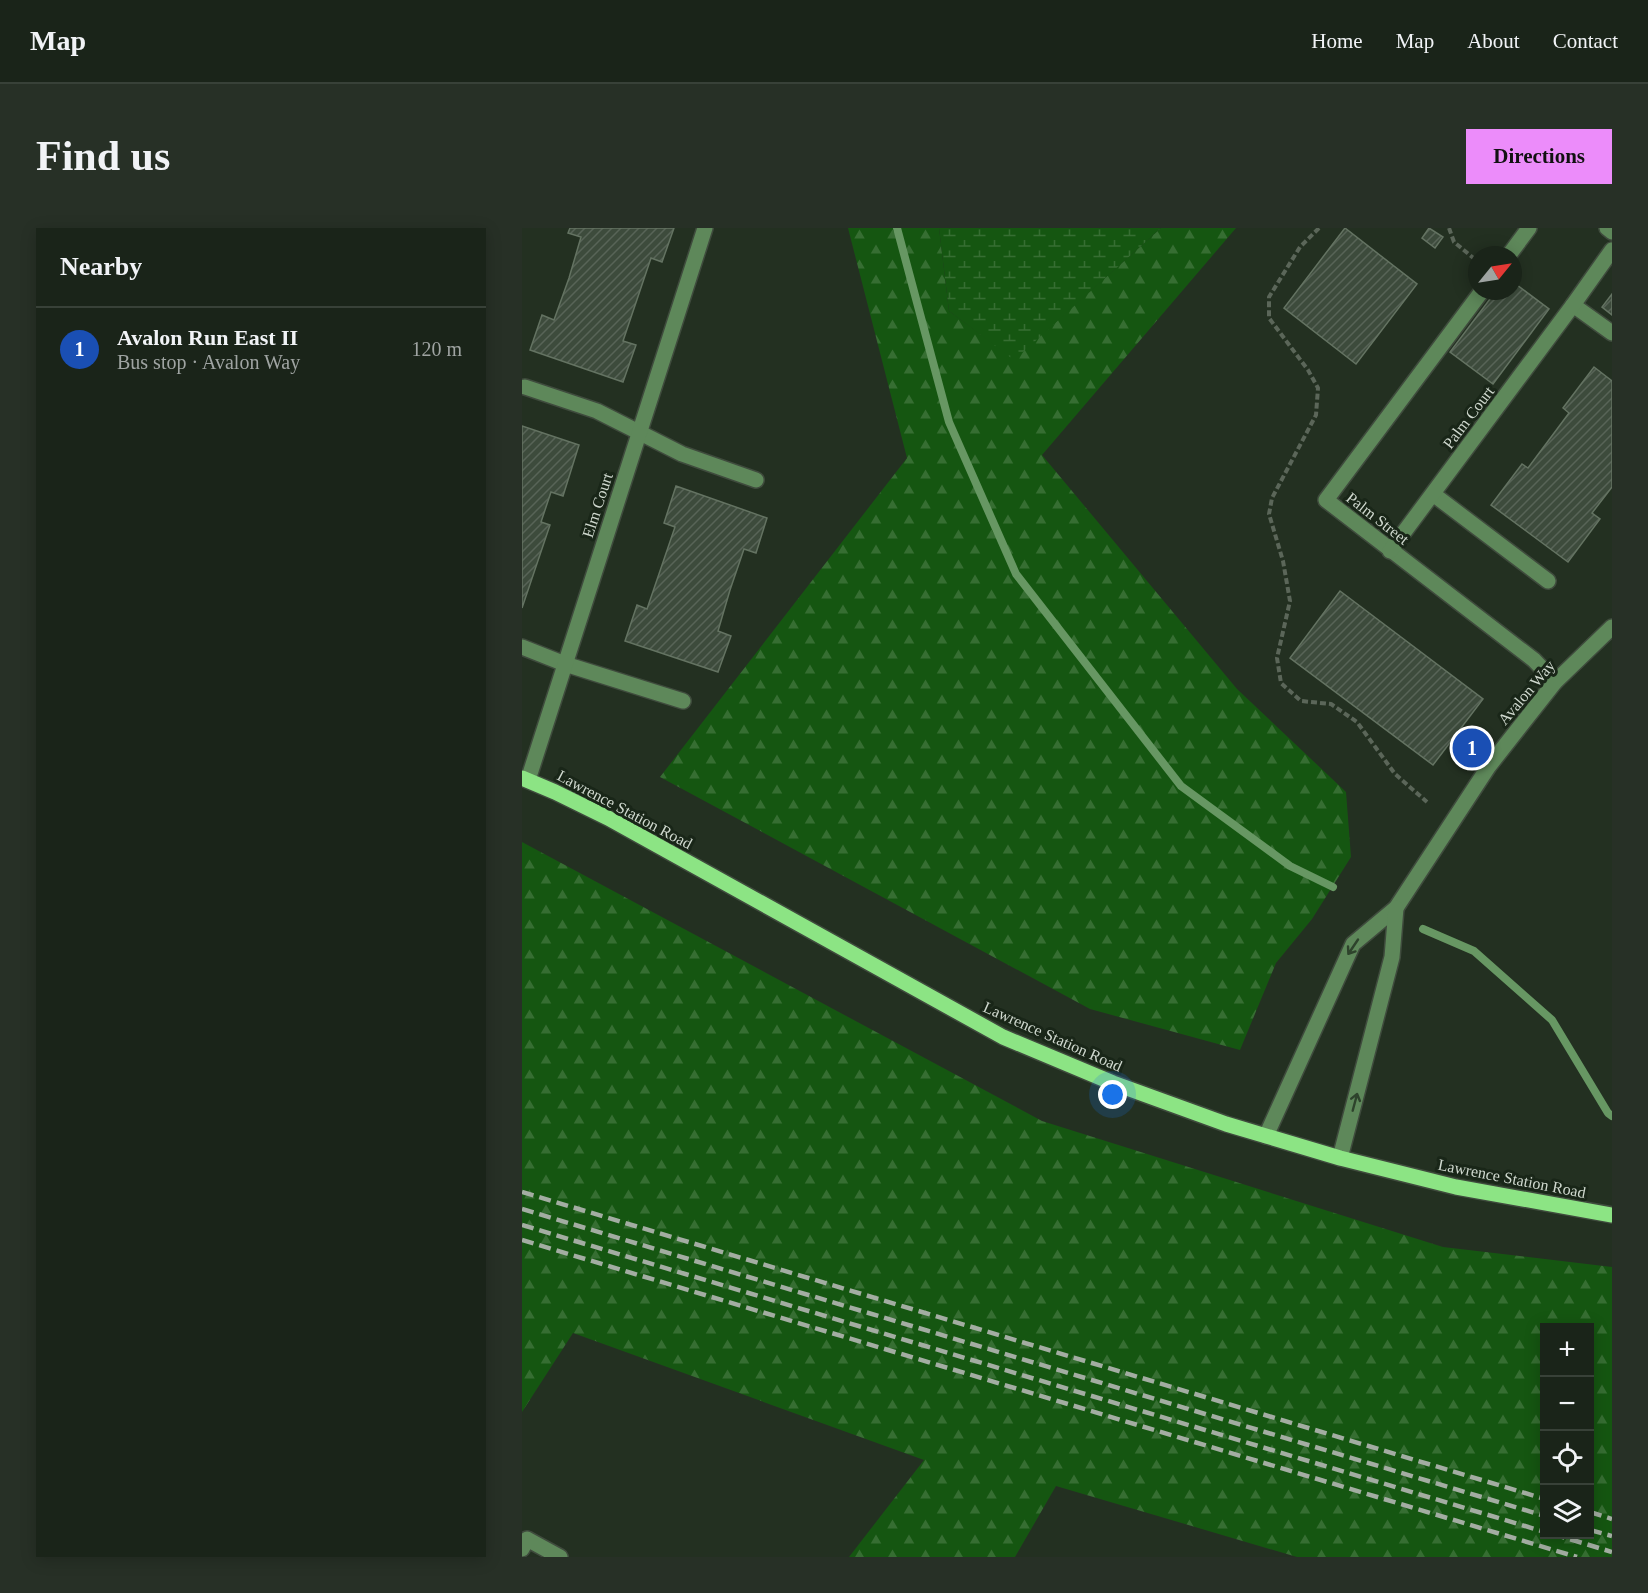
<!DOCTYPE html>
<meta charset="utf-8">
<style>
:root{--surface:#1a2419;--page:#273026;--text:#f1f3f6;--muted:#9fa4a2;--line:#384138;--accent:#ec8cfa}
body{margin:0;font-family:"Times New Roman",serif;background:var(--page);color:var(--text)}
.controls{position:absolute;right:18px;bottom:18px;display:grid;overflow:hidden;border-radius:0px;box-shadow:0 3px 15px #0003}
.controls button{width:54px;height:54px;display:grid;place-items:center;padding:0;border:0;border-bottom:2px solid var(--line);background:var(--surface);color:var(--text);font:30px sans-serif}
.compass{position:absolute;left:946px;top:18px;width:54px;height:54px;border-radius:50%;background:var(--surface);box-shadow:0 3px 15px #0003;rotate:60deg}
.you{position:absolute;left:591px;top:867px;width:21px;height:21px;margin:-15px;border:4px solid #fff;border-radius:50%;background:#1a73e8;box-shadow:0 0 0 9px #1a73e833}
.badge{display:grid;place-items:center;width:39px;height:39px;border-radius:50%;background:var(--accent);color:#fff;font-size:20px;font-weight:700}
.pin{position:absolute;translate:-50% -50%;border:3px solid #fff;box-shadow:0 2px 6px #0006}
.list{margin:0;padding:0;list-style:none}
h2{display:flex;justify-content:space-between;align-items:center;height:78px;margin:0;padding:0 24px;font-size:26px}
h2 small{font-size:20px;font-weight:400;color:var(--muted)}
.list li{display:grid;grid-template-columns:39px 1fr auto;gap:18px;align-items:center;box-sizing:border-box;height:84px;padding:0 24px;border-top:2px solid var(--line)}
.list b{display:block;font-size:22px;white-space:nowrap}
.list p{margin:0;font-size:20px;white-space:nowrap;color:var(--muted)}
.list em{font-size:20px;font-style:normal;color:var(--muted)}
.icon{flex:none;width:33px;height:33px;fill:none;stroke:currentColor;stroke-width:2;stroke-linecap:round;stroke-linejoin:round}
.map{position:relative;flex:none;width:1090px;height:1329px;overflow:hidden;border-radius:0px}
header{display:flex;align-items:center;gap:36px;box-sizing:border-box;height:84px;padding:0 30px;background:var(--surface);border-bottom:2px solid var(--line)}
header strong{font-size:28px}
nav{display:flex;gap:33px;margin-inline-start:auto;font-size:21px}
.intro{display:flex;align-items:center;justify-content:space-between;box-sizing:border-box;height:144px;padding:0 36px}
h1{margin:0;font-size:42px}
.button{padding:15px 27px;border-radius:0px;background:var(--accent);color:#111;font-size:21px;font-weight:700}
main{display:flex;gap:36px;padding:0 36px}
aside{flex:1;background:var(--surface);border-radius:0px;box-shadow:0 3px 15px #0003}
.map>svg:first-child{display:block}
</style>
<header>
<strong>Map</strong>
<nav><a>Home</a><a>Map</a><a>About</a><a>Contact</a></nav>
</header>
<div class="intro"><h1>Find us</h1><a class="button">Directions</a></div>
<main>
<aside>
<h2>Nearby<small></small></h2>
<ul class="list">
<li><span class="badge" style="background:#1a4fb4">1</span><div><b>Avalon Run East II</b><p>Bus stop · Avalon Way</p></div><em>120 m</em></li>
</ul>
</aside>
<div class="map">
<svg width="1090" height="1329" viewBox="0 0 1090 1329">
<defs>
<pattern id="forest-firs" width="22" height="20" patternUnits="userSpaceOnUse" patternTransform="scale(1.5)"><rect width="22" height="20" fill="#155611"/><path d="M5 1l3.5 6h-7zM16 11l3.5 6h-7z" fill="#366e32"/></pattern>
<pattern id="wetland-marsh" width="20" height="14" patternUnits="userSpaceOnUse" patternTransform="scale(1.5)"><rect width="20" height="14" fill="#155611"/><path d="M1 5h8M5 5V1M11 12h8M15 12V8" fill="none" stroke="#366e32"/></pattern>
<pattern id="building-hatch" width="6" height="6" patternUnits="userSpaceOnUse" patternTransform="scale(1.5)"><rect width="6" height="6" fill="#3d4b3c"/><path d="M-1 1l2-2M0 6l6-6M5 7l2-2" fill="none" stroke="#586457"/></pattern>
</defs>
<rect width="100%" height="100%" fill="#233021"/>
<!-- forest -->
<g fill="url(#forest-firs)" fill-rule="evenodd">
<polygon points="326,0 417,0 427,83 492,131 639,0 714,0 520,227 715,461 824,564 829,629 790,691 754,735 718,822 568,781 138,549 385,230"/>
<path d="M0,614L520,893L921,1019L1090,1039V1329H775L534,1258L493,1329H327L402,1232L51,1105L0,1184ZM1023,1100H1068V1306H1023Z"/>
</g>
<!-- wetland -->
<polygon fill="url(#wetland-marsh)" points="417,0 639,0 492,132 427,83"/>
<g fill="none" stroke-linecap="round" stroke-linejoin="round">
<!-- stream -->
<g stroke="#679763" stroke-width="8">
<polyline points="375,0 427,194 494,346 659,558 768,638 811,659"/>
<polyline points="901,701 952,723 1030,792 1086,885 1090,888"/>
</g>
</g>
<!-- building -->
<g fill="url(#building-hatch)" stroke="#647362" stroke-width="1.5">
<polygon points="48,0 152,0 140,34 129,30 101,113 114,117 101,154 8,122 20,87 32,92 47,50 59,9 46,5"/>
<polygon points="823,0 895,56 834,136 762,80"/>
<polygon points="907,0 921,9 913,20 900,10"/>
<polygon points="991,54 1027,81 971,156 928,124 974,63 991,63"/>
<polygon points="1090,66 1090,87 1080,79"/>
<polygon points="1072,139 1090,153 1090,259 1070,285 1078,291 1046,334 969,277 1000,236 1006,240 1047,185 1041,180"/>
<polygon points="0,198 57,217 41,268 29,264 19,294 28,297 0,380"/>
<polygon points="154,258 245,290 234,325 222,321 208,362 196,403 209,408 196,444 103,413 115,377 125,381 153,299 142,295"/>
<polygon points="818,363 961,471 911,537 768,430"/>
</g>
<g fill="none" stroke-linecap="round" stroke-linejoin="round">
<defs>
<g id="minor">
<polyline points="1085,0 1090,4"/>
<polyline points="987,27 1007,0"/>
<polyline points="960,63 804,272 1012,432 1033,454"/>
<polyline points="1051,77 1090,105"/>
<polyline points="3,159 75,183 160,226 234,252"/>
<polyline points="911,266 1026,353"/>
<polyline points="868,323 1051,77 1090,22"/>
<polyline points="0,419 43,436 161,473"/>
<polyline points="6,552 183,0"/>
<polyline points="744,908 831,716 874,680 967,538 1033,454 1090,399"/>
<polyline points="818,930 870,729 874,680"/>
<polyline points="0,1321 5,1311 38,1329"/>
</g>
<polyline id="major" points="0,550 33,564 86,590 481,809 591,855 704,896 818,930 934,959 1090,987"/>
</defs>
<!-- minor casing -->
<use href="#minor" stroke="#3f4b3d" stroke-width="18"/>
<!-- major casing -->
<use href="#major" stroke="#3f4b3d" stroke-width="18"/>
<!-- path -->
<g stroke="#5b6659" stroke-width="4" stroke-dasharray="6 3" stroke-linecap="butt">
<polyline points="797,0 778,19 747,69 747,90 786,142 796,160 794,187 750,270 747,286 761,333 768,373 755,430 759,455 779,473 809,476 835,494 873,546 905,574"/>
<polyline points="927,0 932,14 955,33"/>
</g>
<!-- minor -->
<use href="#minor" stroke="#5e885a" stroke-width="15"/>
<!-- major -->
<use href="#major" stroke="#8ce484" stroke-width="15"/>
<!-- rail -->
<g stroke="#a3ada2" stroke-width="4.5" stroke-dasharray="12 6" stroke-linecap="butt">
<polyline points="0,964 1023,1271"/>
<polyline points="0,981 1023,1288"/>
<polyline points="0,997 1023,1304"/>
<polyline points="0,1012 1055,1329"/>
<polyline points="1068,1284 1090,1291"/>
<polyline points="1068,1302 1090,1308"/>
<polyline points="1031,1306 1090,1324"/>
</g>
</g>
<!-- one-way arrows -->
<defs><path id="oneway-shaft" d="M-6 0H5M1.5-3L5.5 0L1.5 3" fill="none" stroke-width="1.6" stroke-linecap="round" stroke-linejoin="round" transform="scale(1.5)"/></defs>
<g stroke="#2e432c">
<use href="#oneway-shaft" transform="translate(831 719) rotate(124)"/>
<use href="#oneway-shaft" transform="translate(833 874) rotate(-75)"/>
</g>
<g text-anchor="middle" stroke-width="6" stroke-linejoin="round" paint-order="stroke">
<!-- street labels -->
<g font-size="16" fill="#cfd8ce" stroke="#192618">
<text transform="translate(946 189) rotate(-53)" y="6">Palm Court</text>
<text transform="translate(75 277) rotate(-72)" y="6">Elm Court</text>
<text transform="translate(856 290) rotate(38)" y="6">Palm Street</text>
<text transform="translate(1004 464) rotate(-50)" y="6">Avalon Way</text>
<text transform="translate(103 581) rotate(28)" y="6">Lawrence Station Road</text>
<text transform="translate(531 808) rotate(24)" y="6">Lawrence Station Road</text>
<text transform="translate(990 950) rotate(11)" y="6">Lawrence Station Road</text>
</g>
</g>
</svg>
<div class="controls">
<button>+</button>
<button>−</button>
<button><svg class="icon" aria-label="locate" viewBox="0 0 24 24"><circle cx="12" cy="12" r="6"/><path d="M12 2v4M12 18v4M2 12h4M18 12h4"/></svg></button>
<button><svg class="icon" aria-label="layers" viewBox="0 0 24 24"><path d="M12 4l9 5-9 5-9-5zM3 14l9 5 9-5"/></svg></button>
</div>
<svg class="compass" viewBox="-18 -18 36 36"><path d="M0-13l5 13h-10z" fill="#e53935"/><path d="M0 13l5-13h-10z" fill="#9fa4a2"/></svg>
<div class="you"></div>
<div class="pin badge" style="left:950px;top:520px;background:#1a4fb4">1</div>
</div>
</main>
